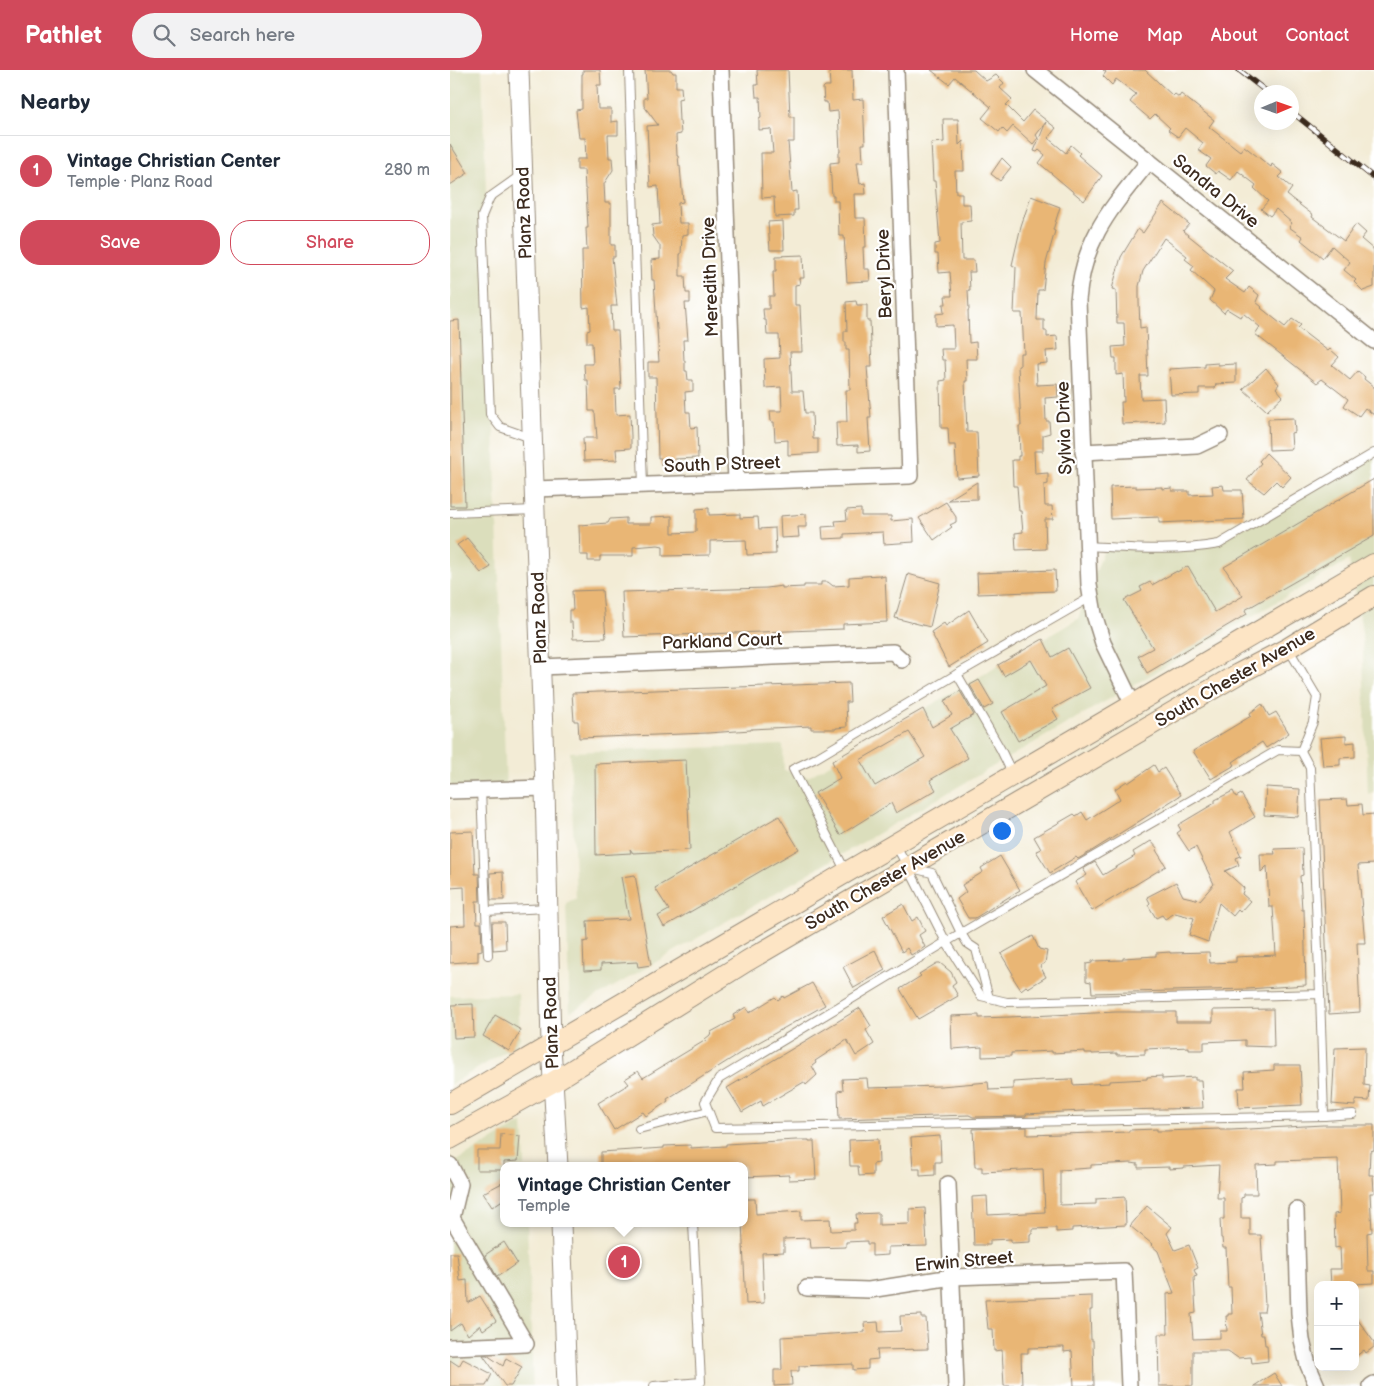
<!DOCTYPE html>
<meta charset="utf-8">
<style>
:root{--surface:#fff;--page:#f2f2f3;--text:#1f2937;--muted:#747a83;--line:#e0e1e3;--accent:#d1495b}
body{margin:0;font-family:"Balsamiq Sans",sans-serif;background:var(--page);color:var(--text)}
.controls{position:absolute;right:15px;bottom:15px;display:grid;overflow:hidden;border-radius:10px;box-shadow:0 5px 20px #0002}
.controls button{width:45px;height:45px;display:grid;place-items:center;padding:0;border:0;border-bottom:1px solid var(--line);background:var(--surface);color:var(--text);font:25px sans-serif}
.compass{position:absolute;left:804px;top:15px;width:45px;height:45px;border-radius:50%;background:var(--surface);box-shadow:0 5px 20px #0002;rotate:88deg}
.you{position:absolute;left:551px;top:760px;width:18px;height:18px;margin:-12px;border:4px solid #fff;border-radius:50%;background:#1a73e8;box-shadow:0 0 0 8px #1a73e833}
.badge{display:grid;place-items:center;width:32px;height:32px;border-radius:50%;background:var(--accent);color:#fff;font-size:16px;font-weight:700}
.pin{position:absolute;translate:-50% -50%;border:2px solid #fff;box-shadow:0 1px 5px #0006}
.popup{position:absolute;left:50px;top:1092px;width:248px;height:65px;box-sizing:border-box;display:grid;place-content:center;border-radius:10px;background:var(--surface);filter:drop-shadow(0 1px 4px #0005);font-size:16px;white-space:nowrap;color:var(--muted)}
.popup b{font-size:19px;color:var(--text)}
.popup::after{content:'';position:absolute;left:50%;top:100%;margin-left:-10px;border:10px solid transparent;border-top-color:var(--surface)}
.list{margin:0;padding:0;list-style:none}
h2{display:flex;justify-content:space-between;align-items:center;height:65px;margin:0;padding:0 20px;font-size:21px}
h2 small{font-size:16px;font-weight:400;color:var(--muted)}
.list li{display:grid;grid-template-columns:32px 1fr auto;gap:15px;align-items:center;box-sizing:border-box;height:70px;padding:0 20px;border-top:1px solid var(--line)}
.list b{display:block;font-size:19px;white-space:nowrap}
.list p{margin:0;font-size:16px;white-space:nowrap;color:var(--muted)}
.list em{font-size:16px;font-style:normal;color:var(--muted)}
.actions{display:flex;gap:10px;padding:15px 20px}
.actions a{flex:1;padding:11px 0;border:1px solid var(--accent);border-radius:20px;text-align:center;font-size:18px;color:var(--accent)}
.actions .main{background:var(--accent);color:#fff}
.icon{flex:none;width:28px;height:28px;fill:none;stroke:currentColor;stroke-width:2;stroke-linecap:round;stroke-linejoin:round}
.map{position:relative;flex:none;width:924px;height:1316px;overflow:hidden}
header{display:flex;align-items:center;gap:30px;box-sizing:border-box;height:70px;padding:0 25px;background:var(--accent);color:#fff}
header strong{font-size:24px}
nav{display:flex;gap:28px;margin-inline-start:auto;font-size:18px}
.search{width:350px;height:45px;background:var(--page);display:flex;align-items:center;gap:12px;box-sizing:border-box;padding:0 18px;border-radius:28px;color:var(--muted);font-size:19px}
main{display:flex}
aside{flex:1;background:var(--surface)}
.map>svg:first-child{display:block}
</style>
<header>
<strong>Pathlet</strong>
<div class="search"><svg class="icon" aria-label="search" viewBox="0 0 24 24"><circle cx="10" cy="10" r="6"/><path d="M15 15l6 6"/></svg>Search here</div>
<nav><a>Home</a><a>Map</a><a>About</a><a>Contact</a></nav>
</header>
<main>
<aside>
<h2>Nearby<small></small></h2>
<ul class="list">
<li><span class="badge">1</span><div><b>Vintage Christian Center</b><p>Temple · Planz Road</p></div><em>280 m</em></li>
</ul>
<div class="actions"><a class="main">Save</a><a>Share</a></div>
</aside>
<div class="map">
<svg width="924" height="1316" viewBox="0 0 924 1316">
<rect width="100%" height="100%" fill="#fff"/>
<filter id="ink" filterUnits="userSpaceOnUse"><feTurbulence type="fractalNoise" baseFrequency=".02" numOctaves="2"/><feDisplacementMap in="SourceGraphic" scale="10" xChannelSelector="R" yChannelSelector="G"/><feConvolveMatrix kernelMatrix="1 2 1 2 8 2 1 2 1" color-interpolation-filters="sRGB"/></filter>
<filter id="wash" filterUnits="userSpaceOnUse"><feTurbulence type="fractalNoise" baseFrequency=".0096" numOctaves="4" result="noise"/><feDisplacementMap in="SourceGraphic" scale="20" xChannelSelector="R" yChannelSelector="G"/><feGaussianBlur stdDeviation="1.12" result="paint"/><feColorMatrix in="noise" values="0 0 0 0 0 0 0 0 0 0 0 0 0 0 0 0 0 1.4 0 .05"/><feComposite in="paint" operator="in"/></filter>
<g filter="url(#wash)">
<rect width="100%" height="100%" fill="#f3ecd6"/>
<!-- built -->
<g fill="#dbdebc">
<polygon points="0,0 32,0 56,719 0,721"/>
<polygon points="924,381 924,721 918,725 912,560 899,490 120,942 116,833 126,828 120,682 333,675 334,700 358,707 628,549 655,477 766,474"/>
<polygon points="68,924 70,968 65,976 0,1015 0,926"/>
<polygon points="73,1052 75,1096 54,1096 54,1153 77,1153 83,1316 0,1316 0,1095"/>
</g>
<g id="blocks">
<!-- building -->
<g fill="#e9b674" fill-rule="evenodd">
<polygon points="133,0 150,0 151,15 147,15 148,39 161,39 161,52 168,51 168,65 158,65 159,88 162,88 163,100 154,114 155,133 161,133 161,175 165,175 165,187 162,187 167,236 161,236 162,261 168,261 171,319 165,319 166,345 180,344 181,366 181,378 166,379 167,390 134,391 133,368 147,368 145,343 144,343 144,341 139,341 138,310 135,310 134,294 143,294 142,273 137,273 137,261 140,260 139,237 133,238 132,180 137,180 136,158 138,158 136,119 135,119 134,100 127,100 127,89 136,89 135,68 129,68 126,40 132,39 132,4 133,4"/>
<polygon points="195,0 221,0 223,3 226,3 226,17 231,17 232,28 228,29 229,51 230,51 231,64 226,65 227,86 228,86 229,96 230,96 233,132 228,133 229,153 238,153 238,164 232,165 231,184 230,184 230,206 235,206 236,223 240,223 240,233 235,233 238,270 233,270 234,291 235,291 235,301 237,301 238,310 243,310 243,321 235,322 236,342 240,342 241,358 247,357 248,388 224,389 225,398 214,399 213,395 211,395 211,388 208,388 206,307 198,307 198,292 209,292 204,210 202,210 201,190 210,189 210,176 203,166 202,155 210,154 208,116 200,117 197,56 208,55 194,36 194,28 197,28"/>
<polygon points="307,0 338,0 340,47 344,47 344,72 338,72 342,122 347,121 348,140 344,140 344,146 325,147 324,127 312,128 311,83 323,83 321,59 309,60 309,49 311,48 310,27 306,27 305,15 308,15"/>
<polygon points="379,0 402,0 403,30 413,29 415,74 412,74 413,92 407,92 410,114 415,113 416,124 404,124 405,148 415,148 416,177 413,177 414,199 419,199 420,211 397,212 394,166 389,166 388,131 384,131 384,126 382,126 380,93 389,92 389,82 390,82 388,41 378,42 377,32 374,32 373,18 375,16 380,16"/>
<polygon points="481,0 524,0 536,11 546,5 554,13 550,18 562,29 556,35 573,52 583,40 606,58 598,68 616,83 621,75 630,83 628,85 652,106 634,131 589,93 595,85 589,80 587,82 584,81 596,52 586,65 588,68 583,74 563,56 557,63 552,58 549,62 532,48 541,37 505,7 499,14"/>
<polygon points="653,0 695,0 723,26 725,24 729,27 731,24 764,50 759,57 790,81 794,76 821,97 822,94 833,103 829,107 842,118 837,125 863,145 862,147 894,171 906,154 916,163 911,169 924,180 924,217 913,221 904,212 906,210 894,200 900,192 882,176 873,188 851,170 853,167 839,157 842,153 826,139 820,146 811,139 818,131 804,118 806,115 788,101 781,110 768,101 766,104 756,96 761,89 748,80 753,73 735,58 728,67 718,60 720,58 705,44 700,49 680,32 686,24 666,9 662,15 653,6 656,2"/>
<polygon points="493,49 508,49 509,75 513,71 514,101 505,101 506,123 512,123 512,134 520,134 521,151 511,152 512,190 524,190 525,202 519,202 520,220 518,220 519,240 518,240 519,273 526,272 527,289 516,289 517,311 515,311 517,362 527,362 529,406 507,408 505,375 499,375 498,358 491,358 490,311 496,310 495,290 492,290 491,279 504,279 503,255 486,256 486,244 494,243 493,234 496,234 495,226 502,226 500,202 489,203 488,184 485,184 485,174 490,173 485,111 483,111 481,73 494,72"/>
<polygon points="0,74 18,103 0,115"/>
<polygon points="552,88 561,97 550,111 541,104"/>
<polygon points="581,126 610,137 603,160 605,161 596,193 593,220 588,220 587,250 594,250 594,261 597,261 597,267 607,266 608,280 596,281 597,293 586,294 587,315 607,314 608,327 595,328 596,351 599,351 600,363 593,365 593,381 584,381 585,404 598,403 598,414 594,415 595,436 602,436 603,449 595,449 596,479 566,480 565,463 573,462 571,441 569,441 567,416 563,416 562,390 568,390 568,386 570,386 569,356 571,356 568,296 570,296 570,283 574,283 572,243 564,243 566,197 562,195 571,156"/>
<polygon points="713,133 739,154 733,161 783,201 775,209 795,223 799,217 809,225 806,232 812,237 811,238 835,257 842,249 851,255 848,258 878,281 880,279 889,287 882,295 900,310 908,301 915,307 914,309 924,317 924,345 915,338 909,346 894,336 898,329 872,309 867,313 805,264 810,257 794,244 790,247 777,239 774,243 760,230 764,221 741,200 744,196 735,189 737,186 714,168 693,201 689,216 689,232 690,258 696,257 698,306 690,306 691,329 714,328 715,352 672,354 671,332 674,332 673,304 666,305 666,288 663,288 662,277 675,276 674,253 667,253 666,220 662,219 671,187 688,159 693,163"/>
<polygon points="333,151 334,180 320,180 318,152"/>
<polygon points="353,185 354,208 349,208 350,214 345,215 345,235 350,235 352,282 340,282 342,321 353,321 355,343 362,343 363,369 368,369 368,383 338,385 338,370 325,371 324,352 321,352 320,341 332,341 331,317 315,318 314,289 330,288 329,265 317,265 316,250 314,250 313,239 319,239 319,226 324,226 323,201 326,201 326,186"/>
<polygon points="406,231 407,235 417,235 417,251 420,251 422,297 417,297 421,348 418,348 420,381 408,382 408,375 387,376 386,352 397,352 396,320 400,320 399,280 396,280 396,272 394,272 394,261 397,261 396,232"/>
<polygon points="9,250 15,436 0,436 0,251"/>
<polygon points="768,293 768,295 786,294 786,313 766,314 765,318 749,318 749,324 721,325 719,299 755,297 755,294"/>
<polygon points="816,298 829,314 826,318 833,326 817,341 793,319"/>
<polygon points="844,348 845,362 841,363 842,379 819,380 818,349"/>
<polygon points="816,383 841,407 832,417 826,411 814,423 797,410 811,393 809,391"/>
<polygon points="924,409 924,466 795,540 797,544 697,603 688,586 703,578 674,530 692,521 690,517 700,512 702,515 727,501 727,502 738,496 765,542 793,526 774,497"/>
<polygon points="527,412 527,429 498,430"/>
<polygon points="773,415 774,420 792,420 794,449 709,453 709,447 661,449 660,417 686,416 686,418 712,417 712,419 722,418 722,421 739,421 739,425 763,424 762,416"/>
<polygon points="496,432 506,447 506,452 500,455 502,457 484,470 469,448"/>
<polygon points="259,438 259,445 290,444 290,448 308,447 309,459 325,458 326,484 297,485 296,470 260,471 260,485 213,486 213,476 208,475 183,477 183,486 150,486 150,491 138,491 138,485 130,485 129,455 158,453 160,449 176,448 176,454 201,454 201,447 222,446 222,463 246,462 246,439"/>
<polygon points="411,439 411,446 441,446 441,451 463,449 464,472 434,474 433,462 394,464 394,468 373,469 372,457 386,456 385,451 397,450 396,440"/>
<polygon points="356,444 356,457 348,457 349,467 331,468 330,446"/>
<polygon points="17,468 41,497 31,503 7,475"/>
<polygon points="605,500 606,521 528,524 527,503"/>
<polygon points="458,504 490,513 480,557 445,548"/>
<polygon points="430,505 431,507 435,506 437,552 393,554 393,559 174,567 172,522 317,518 332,516 332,518 354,517 354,515 371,515 371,512 378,512 383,516 399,515 399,507"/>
<polygon points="152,520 156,568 123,569 122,552 119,552 119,540 123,540 122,521"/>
<polygon points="519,540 538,573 499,597 481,562 494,553 496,556"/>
<polygon points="593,569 602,587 618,578 640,618 602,639 608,649 568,671 552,642 596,616 581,590 554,606 548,595"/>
<polygon points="529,610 543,634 534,639 520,615"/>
<polygon points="399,613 400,632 396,632 397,657 386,658 386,659 361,659 361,656 301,659 301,660 258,663 129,668 128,651 124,651 122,623"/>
<path d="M510,621L524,645L500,659L518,688L480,710L486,720L446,743L441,733L390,765L365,723L390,708L382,691L473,639L482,657L502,645L494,631ZM459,662L475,687L425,716L410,690Z"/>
<polygon points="812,634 819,646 826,642 839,663 816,678 812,672 783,692 785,695 761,709 743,681 801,646 800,643"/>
<polygon points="896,666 896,673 905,672 905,687 890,688 890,695 873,696 870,668"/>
<polygon points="236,690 240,780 183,783 180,779 181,783 146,785 145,694"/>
<polygon points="704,695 708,702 714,698 731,725 640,782 628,789 626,787 600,803 586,781 591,779 584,767 624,744 626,746 632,742 637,750 670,729 665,719 677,711 678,713"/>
<polygon points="816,717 850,719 848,747 814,745"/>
<polygon points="783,721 786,727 791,724 805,747 780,762 791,786 786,788 789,795 775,801 794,818 792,824 800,831 790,842 788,840 783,846 769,833 758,872 739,865 744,848 725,843 715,849 712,845 706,848 698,835 700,833 697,827 726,812 733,826 750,830 764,814 746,777 739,781 727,763 731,760 728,755 765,733 765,730"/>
<polygon points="897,729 898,735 912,734 913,745 924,744 924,794 908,795 915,873 907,873 910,942 879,944 870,730"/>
<polygon points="329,746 349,779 214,857 208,846 219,840 205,818"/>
<polygon points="23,761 25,804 29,804 30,831 26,831 27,853 31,853 32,880 28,881 28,891 0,893 0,856 15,855 14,817 0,818 0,762"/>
<polygon points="701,771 708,779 706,780 716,796 642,841 625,812 637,805 633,799 645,792 653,805 685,786 683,782"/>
<polygon points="852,778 853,805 850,806 852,840 854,840 856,915 798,919 642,923 641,912 636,911 636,894 642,893 642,891 673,890 673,888 706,886 706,883 720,882 720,883 759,882 760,893 786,892 786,887 826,885 823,837 819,837 817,796 811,802 810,784 825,784 824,779"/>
<polygon points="550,786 570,820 525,848 518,848 507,829 516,822 512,815 533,802 531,798"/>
<polygon points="53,802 54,830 41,830 40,803"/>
<polygon points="185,805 201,895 188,897 187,892 151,894 151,900 134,901 133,872 138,871 137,851 179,849 171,807"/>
<polygon points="453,834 462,851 468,847 475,861 469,865 475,877 461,885 457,878 452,882 433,846"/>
<polygon points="42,852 55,852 56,879 43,880"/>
<polygon points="583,866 589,879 597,881 595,893 590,896 596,907 578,918 576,916 571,920 562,906 563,904 551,884"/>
<polygon points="425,880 435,900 404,918 393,897"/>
<polygon points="487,893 490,893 501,902 506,912 502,915 508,926 468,949 450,919 471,906 469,904"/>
<polygon points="362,913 375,935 295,980 217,1029 218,1031 196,1046 193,1042 191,1043 164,1060 148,1033 179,1014 175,1009 188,1001 193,1008 256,970 255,969 260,965 261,962 285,949 283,945 296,937 299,943 325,927 328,930 333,926 334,928"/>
<polygon points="23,934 24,967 4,968 2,935"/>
<polygon points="410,938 421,956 416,960 424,974 406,986 397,970 365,991 366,993 362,996 367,1005 356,1015 354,1012 313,1036 311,1031 292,1042 277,1018"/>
<polygon points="823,939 824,977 795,976 795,970 754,972 754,980 739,980 739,977 695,979 695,984 667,985 667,983 642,984 642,983 635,983 635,981 602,983 602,981 561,983 561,986 532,987 532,977 502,979 501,946 529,945 529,948 559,947 666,942 726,942 726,952 763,952 763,940"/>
<polygon points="45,945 71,960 59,981 33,966"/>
<polygon points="915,977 914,1015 920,1016 919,1031 905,1030 905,1036 882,1034 885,978"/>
<polygon points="824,995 850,995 852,1035 789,1038 788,1018 795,1018 794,1002 824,1000"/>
<polygon points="712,1006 712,1009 745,1007 745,1010 751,1010 753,1038 632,1041 576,1044 576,1046 523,1047 519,1045 389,1049 388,1021 393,1020 392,1009 417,1008 418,1018 491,1016 538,1012 539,1020 563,1019 563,1012 594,1010 622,1009 623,1015 659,1013 659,1011 697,1009 697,1007"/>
<polygon points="873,1055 924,1055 924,1080 920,1081 919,1105 923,1105 924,1122 924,1123 920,1123 922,1162 917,1163 918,1201 924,1201 924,1213 881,1215 880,1199 891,1199 890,1177 885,1178 884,1144 890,1143 888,1089 827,1091 827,1094 806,1095 807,1124 794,1124 794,1127 791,1128 791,1148 800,1148 800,1165 811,1165 815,1235 814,1242 808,1242 811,1265 814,1265 815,1275 817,1275 818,1291 802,1293 801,1287 788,1288 778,1281 743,1281 743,1316 709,1316 708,1264 718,1264 717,1224 724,1223 708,1181 701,1175 702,1174 680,1156 697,1136 722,1157 717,1163 725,1180 739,1175 748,1198 744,1200 747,1206 744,1207 746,1243 741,1244 743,1269 770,1268 770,1261 777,1261 776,1246 778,1246 778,1244 782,1244 781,1217 778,1217 776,1178 773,1178 772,1168 771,1168 770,1149 774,1149 774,1128 767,1128 769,1095 734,1097 734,1098 719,1099 719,1097 688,1098 688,1094 681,1093 641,1095 641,1098 610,1100 610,1135 646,1134 646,1129 675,1127 676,1155 622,1158 622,1161 606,1162 606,1158 582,1159 582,1164 580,1164 580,1172 561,1173 561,1169 540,1170 540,1175 524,1175 522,1127 537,1126 538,1145 595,1142 593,1099 532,1102 532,1097 525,1097 523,1059 577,1057 577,1065 679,1062 679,1060 707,1059 707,1061 714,1061 769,1059 770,1060 781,1060"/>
<polygon points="51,1064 70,1066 68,1091 54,1092 54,1100 27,1100 27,1080 50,1080"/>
<polygon points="490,1066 491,1092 485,1092 485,1105 470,1106 470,1099 463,1099 461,1068"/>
<polygon points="428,1069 429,1093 423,1094 423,1105 409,1106 408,1096 400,1096 399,1070"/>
<polygon points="346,1070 359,1070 359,1071 364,1071 366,1109 339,1110 339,1105 294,1107 294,1096 151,1096 151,1082 214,1078 214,1076 241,1075 241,1078 276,1076 276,1074"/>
<polygon points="54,1112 54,1129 42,1137 33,1123"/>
<polygon points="294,1129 305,1129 306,1144 351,1141 351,1150 380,1149 381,1161 404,1160 404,1153 407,1153 406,1144 429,1143 429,1155 460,1154 460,1139 475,1138 477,1176 438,1177 438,1185 422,1186 422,1174 417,1174 417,1171 396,1172 396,1177 361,1178 360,1168 334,1169 334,1182 312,1183 314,1233 296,1234 292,1153 294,1153"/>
<polygon points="54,1172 67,1193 47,1207 35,1185"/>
<polygon points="0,1183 7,1183 10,1211 17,1210 18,1233 30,1226 46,1251 33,1260 30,1255 18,1265 11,1253 0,1261"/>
<polygon points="642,1226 642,1240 640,1240 641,1270 643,1270 644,1316 624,1316 622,1281 614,1282 614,1277 578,1278 578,1283 571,1283 572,1316 554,1316 552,1280 544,1281 543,1259 538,1259 535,1230"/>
<polygon points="471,1245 471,1248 476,1248 478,1279 427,1280 428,1289 418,1290 418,1299 403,1300 403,1294 349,1296 349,1301 341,1301 342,1315 324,1316 324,1300 332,1300 331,1267 415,1262 414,1253 428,1252 429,1262 451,1261 450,1246"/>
<polygon points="905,1246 924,1272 924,1277 916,1283 914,1280 905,1287"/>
<polygon points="33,1285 37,1285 53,1296 56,1288 72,1297 61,1316 55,1316"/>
<polygon points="13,1289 42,1304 36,1316 0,1316 0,1290 9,1296"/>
<polygon points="824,1303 832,1316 804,1316"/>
</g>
</g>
</g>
<g filter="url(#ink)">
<use href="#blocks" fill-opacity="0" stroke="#978b7a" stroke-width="1"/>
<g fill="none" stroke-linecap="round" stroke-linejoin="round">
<defs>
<g id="service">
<polyline points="179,0 193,416"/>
<polyline points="71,105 40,127 32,146 40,344 50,357 81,368"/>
<polyline points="0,443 85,440"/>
<path d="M637,476C681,478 725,482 769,474L924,383"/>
<polyline points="838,578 867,627 863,652 851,681"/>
<polyline points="507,604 641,527"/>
<polyline points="31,720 36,841"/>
<polyline points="445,774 458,797 496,872 531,926 557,932 870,924 860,698 851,681 828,680 511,863 496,872 269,1009 255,1032 265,1058 874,1046 870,924"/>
<polyline points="462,798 482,803 511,863 517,873 526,879 539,928"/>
<polyline points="396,802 343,699 366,688 507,604 551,680 563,705"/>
<polyline points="38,885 36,841 98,838"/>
<polyline points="874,1046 903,1044"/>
<polyline points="189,1059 258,1041"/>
<polyline points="204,1316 251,1312 243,1153"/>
</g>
<g id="minor">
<polyline points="271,0 286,412"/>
<polyline points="585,0 924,271"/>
<polyline points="633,382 747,376 770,365"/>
<polyline points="84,419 460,406 446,0"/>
<polyline points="91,597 443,582 452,590"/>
<path d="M683,635L653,573L644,544L639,515L628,230C634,166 661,139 699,91"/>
<polyline points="0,721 95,718"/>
<polyline points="0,1095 10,1114 2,1148 76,1274 0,1277"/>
<polyline points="498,1114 506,1316"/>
<polyline points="846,1140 849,1244 852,1270 858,1295 867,1316"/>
<polyline points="357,1218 419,1220 502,1207 674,1201 679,1316"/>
<polyline points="921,1316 924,1314"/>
</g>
<g id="tertiary">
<polyline points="69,0 95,718 101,975 108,1096"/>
<polyline points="111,1153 117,1316"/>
</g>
<g id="secondary">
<polyline points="0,1034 924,494"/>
<polyline points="0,1069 103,1012 297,891 788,604 838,578 924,526"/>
</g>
</defs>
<!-- service casing -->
<use href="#service" stroke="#978b7a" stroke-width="10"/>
<!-- minor casing -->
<use href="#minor" stroke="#978b7a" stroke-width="18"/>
<!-- tertiary casing -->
<use href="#tertiary" stroke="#978b7a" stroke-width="21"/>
<!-- secondary casing -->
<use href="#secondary" stroke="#978b7a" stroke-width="22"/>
<!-- service -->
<use href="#service" stroke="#fff" stroke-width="8"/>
<!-- minor -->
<use href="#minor" stroke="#fff" stroke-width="15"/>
<!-- tertiary -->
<use href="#tertiary" stroke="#fff" stroke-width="19"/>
<!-- secondary -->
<use href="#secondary" stroke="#fde5c5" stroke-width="20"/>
<defs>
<g id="rail">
<polyline points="789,0 817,22"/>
<polyline points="842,42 924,108"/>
</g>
</defs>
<!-- rail casing -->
<use href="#rail" stroke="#3b2a1e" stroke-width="5.5"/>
<!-- rail -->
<use href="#rail" stroke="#fff" stroke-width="4" stroke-dasharray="11" stroke-linecap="butt"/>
</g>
</g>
<g text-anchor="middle" stroke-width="4.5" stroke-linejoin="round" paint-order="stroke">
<!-- street labels -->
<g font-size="18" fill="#3b2a1e" stroke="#fff">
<text transform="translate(766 121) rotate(39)" y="6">Sandra Drive</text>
<text transform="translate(74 143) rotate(-92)" y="6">Planz Road</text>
<text transform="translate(434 204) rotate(-92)" y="6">Beryl Drive</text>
<text transform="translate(260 207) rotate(-92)" y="6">Meredith Drive</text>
<text transform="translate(614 358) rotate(-92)" y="6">Sylvia Drive</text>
<text transform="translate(272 394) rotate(-2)" y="6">South P Street</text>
<text transform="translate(89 548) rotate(-92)" y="6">Planz Road</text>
<text transform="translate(272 571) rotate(-2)" y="6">Parkland Court</text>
<text transform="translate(785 607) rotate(-30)" y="6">South Chester Avenue</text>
<text transform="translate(435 810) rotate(-30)" y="6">South Chester Avenue</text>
<text transform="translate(101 953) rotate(-92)" y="6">Planz Road</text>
<text transform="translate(514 1191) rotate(-5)" y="6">Erwin Street</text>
</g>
</g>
</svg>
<div class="controls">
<button>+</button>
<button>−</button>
</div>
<svg class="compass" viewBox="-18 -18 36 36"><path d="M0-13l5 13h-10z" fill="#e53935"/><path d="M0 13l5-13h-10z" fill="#747a83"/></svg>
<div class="you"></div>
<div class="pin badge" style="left:174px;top:1192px">1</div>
<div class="popup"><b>Vintage Christian Center</b>Temple</div>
</div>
</main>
